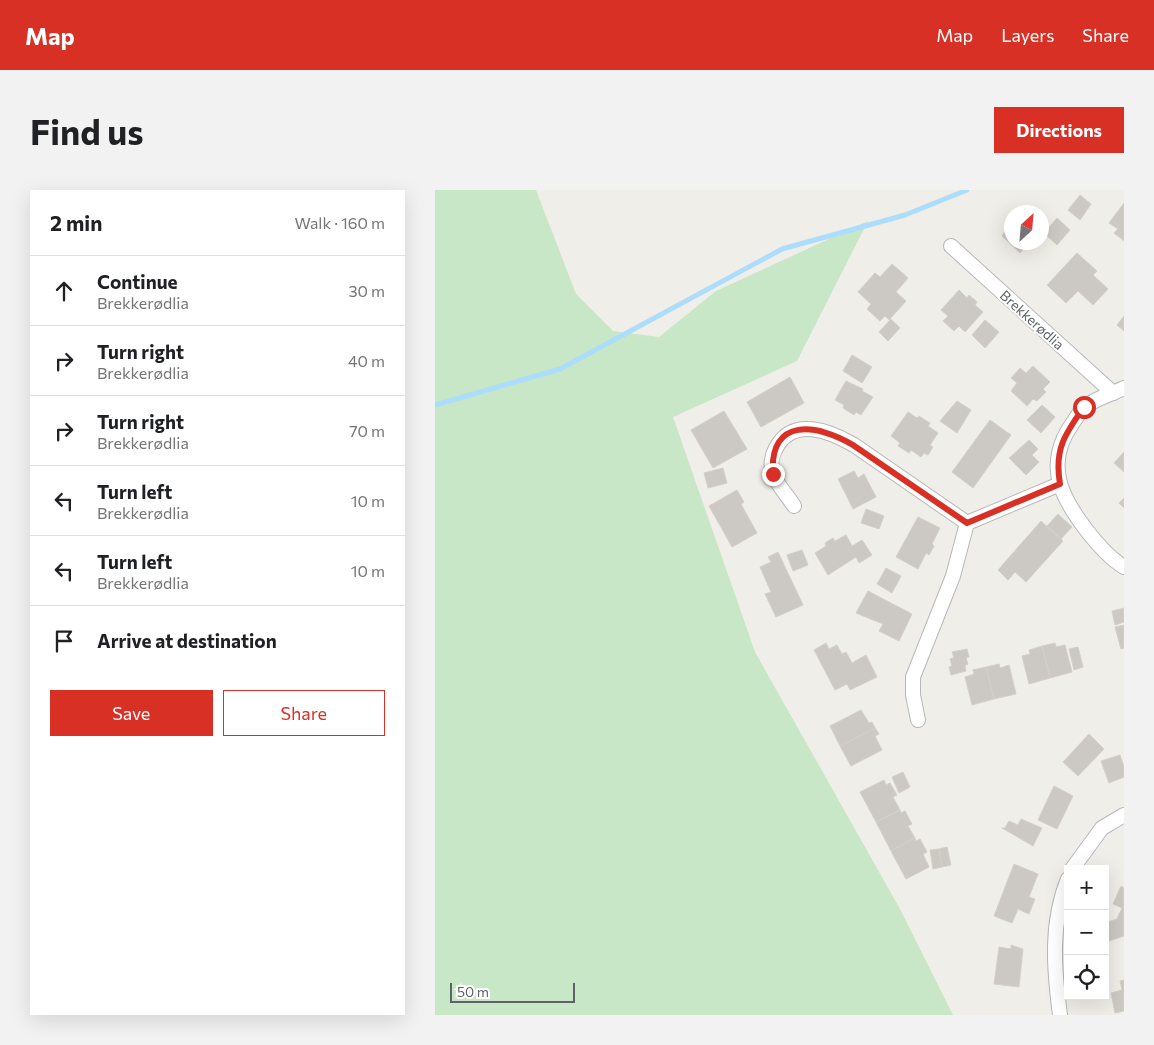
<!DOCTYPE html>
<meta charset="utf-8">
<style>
:root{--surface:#fff;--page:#f2f2f2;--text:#202124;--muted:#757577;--line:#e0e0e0;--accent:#d93025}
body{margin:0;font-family:Commissioner,sans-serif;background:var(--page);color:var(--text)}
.controls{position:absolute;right:15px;bottom:15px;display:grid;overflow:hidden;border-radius:0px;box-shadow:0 5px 20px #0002}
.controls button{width:45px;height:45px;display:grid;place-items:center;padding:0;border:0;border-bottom:1px solid var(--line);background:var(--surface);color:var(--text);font:25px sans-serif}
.compass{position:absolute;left:569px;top:15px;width:45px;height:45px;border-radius:50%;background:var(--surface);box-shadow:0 5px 20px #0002;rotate:26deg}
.scale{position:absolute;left:15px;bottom:12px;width:125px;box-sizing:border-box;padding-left:5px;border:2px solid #5f6367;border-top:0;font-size:14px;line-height:18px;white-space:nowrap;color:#5f6367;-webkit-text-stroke:4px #fff;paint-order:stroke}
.stop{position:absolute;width:15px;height:15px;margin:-11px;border:4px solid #d93025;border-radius:50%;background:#fff}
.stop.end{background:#d93025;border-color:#fff;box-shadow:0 1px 5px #0008}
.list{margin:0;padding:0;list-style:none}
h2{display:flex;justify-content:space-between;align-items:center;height:65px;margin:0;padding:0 20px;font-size:21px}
h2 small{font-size:16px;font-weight:400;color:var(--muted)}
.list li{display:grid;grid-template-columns:32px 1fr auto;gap:15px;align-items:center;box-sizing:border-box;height:70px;padding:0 20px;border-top:1px solid var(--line)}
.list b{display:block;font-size:19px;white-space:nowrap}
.list p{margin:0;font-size:16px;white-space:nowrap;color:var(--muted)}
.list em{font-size:16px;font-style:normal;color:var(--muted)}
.actions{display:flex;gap:10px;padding:15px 20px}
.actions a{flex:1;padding:11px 0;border:1px solid var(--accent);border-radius:0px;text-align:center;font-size:18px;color:var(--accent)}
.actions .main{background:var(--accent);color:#fff}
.icon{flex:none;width:28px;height:28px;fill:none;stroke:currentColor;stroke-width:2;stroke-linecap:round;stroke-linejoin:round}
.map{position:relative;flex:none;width:689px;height:825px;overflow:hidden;border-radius:0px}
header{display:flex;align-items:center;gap:30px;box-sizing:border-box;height:70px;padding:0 25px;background:var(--accent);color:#fff}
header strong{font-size:24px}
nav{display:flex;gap:28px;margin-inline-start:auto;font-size:18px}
.intro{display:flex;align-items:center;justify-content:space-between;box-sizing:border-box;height:120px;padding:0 30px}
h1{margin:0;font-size:35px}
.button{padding:12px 22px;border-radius:0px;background:var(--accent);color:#fff;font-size:18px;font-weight:700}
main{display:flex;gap:30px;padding:0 30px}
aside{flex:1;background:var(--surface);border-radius:0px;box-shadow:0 5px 20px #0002}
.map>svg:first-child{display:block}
</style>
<header>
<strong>Map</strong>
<nav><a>Map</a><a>Layers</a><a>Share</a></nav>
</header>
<div class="intro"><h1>Find us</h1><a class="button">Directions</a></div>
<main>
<aside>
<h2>2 min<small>Walk · 160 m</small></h2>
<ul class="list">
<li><svg class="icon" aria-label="ahead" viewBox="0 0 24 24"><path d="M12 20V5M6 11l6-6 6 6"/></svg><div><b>Continue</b><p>Brekkerødlia</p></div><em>30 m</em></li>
<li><svg class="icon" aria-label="right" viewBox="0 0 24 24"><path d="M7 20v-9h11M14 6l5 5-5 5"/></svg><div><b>Turn right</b><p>Brekkerødlia</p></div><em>40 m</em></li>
<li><svg class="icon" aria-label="right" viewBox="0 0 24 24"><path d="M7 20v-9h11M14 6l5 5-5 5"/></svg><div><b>Turn right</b><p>Brekkerødlia</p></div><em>70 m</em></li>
<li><svg class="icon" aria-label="left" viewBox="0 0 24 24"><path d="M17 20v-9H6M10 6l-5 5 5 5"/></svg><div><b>Turn left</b><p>Brekkerødlia</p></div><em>10 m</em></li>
<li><svg class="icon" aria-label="left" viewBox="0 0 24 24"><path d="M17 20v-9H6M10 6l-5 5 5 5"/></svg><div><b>Turn left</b><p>Brekkerødlia</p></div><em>10 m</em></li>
<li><svg class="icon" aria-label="arrive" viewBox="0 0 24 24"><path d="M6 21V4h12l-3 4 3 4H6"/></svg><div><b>Arrive at destination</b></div></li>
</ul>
<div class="actions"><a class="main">Save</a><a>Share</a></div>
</aside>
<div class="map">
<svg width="689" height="825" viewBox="0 0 689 825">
<rect width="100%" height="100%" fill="#f0eee8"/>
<!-- green -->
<polygon fill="#c7e7c6" points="0,0 101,0 141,104 178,141 224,147 281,101 433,31 362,171 238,227 320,462 465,719 518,825 0,825"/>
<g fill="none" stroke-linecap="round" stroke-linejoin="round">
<!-- stream -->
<polyline stroke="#acddfc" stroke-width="5" points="0,215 125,179 347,59 470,25 532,0"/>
</g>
<!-- building -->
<g fill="#ccc9c4" stroke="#d5d0c6">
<polygon points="645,5 656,14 645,30 633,20"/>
<polygon points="689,13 689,51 679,43 683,39 674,33"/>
<polygon points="622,28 635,40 622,55 609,43"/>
<polygon points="576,31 576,52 598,52 594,57 592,55 585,63 567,46"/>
<polygon points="642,63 662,81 658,85 673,99 658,115 643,101 631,113 612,95"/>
<polygon points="457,74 473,88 461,102 471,111 454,130 450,126 445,131 432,119 436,114 423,102 440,83 445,87"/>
<polygon points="524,100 532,108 534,105 542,112 540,115 548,122 530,142 524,136 519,141 508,131 513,126 506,120"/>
<polygon points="689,126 689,141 682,135"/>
<polygon points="456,129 465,138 453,151 444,142"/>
<polygon points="550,130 564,142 550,158 537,145"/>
<polygon points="417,165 437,177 427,193 408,181"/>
<polygon points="598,176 615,192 608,199 611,202 602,211 598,209 592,216 576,201 582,193 576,188 585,178 591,183"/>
<polygon points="355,187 369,213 326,237 312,212"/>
<polygon points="411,191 428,199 427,201 438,207 426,225 421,222 419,225 408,218 409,215 400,210"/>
<polygon points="522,211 536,220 522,243 505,231"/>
<polygon points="607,215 620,227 606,243 592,230"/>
<polygon points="289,221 312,259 278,278 256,240"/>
<polygon points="473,222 482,228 484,226 495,233 493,236 503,243 495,255 498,257 493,265 489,263 486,267 476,260 474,263 463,256 465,253 456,246"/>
<polygon points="555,230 576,245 538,298 517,282"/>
<polygon points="594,250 603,259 597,265 604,272 591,285 574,268"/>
<polygon points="689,262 689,282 679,273"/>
<polygon points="288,278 292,293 273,298 269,283"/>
<polygon points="419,281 423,288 429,284 441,307 418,319 403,289"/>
<polygon points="302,300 309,312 306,314 322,343 297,357 274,316"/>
<polygon points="689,308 689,318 684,313"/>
<polygon points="431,319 449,326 444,339 426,333"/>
<polygon points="623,324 637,337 626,349 612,336"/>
<polygon points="483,327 505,338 497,354 499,356 494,365 491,363 483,379 461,367"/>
<polygon points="606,331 628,351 591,392 580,382 573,390 563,380"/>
<polygon points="411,345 417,356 427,350 437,365 424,373 421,367 393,385 380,363 391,356 390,353 398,348 400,351"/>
<polygon points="367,360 373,375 358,381 352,365"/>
<polygon points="343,362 368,415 341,427 330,404 336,402 325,377 336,372 333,367"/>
<polygon points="451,378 466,386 457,403 442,394"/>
<polygon points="433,401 477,424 464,451 444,441 448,434 421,423"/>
<polygon points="689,418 689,432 680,435 677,421"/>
<polygon points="689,435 689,458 686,459 680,437"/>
<polygon points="391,453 394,459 402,455 407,464 411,462 417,473 431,465 442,487 415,500 412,494 400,500 379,460"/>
<polygon points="620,453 621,457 630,455 637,482 615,488 607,456"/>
<polygon points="607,456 615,488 594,494 587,466 595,464 594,460"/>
<polygon points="643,457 648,477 639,480 634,459"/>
<polygon points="532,459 534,467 531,468 533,474 530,475 531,481 516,485 514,477 517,476 515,469 519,468 517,462"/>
<polygon points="564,474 565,478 574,475 581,504 559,509 551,477"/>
<polygon points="551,477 559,509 537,515 530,487 539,484 538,480"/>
<polygon points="426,520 434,533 437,532 440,538 405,556 395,536"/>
<polygon points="440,538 444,544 440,546 447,560 416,576 405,556"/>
<polygon points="654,544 669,559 643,586 628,572"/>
<polygon points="685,565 689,577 689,587 674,593 666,571"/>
<polygon points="468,582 475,597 464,603 457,587"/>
<polygon points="449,590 451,595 455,593 462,605 458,607 465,620 441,632 425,602"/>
<polygon points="619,596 638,606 622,639 603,630"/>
<polygon points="465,620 466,623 470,621 477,634 473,636 480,648 456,661 441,632"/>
<polygon points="586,629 607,638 598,656 567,638 570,638 574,631 583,635"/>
<polygon points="480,648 481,651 485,649 492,662 488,664 494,677 471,689 456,661"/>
<polygon points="512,657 516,675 507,677 504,659"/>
<polygon points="504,659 507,677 498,679 495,660"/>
<polygon points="579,674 603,684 594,707 600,709 594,724 583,719 577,733 559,726"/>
<polygon points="686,696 689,698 689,746 674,751 670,733 682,729 687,718 678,714"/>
<polygon points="576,755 588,759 584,797 559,794 564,757 576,759"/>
<polygon points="689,790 689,821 680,823 676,803 687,800 685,791"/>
</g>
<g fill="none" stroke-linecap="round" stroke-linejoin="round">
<defs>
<g id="street">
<polyline points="516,56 678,203"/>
<path d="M689,198C677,204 662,208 651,216C645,220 641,229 637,234C625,251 619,272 625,293C632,319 666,363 689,377"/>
<path d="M359,316C353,306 341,294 338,283C335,275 337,265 341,258C358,226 395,241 419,255L532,333"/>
<polyline points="483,530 478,505 478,487 518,386 532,333 625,294"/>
<polyline points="637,679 667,638 689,625"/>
<path d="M625,825C619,779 615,733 633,689"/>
</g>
</defs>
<!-- street casing -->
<use href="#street" stroke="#b5b8bb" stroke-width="16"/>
<!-- street -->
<use href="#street" stroke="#fff" stroke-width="14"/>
</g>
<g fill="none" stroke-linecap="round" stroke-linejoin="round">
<!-- route -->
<path stroke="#d93025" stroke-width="6" d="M338,284C334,226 383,234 418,255L532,333L625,294C619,259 630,244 649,217"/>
</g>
<g text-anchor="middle" stroke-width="4" stroke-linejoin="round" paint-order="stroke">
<!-- street labels -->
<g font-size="14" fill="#5f6367" stroke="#fff">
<text transform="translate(597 130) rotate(42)" y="5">Brekkerødlia</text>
</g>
</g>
</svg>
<div class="controls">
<button>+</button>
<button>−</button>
<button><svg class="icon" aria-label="locate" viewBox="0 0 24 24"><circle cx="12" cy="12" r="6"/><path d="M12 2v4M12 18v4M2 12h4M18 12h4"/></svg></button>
</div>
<svg class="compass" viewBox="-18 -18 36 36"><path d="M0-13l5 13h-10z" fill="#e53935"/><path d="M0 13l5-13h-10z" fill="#757577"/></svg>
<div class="scale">50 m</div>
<div class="stop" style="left:649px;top:217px"></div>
<div class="stop end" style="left:338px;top:284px"></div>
</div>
</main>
